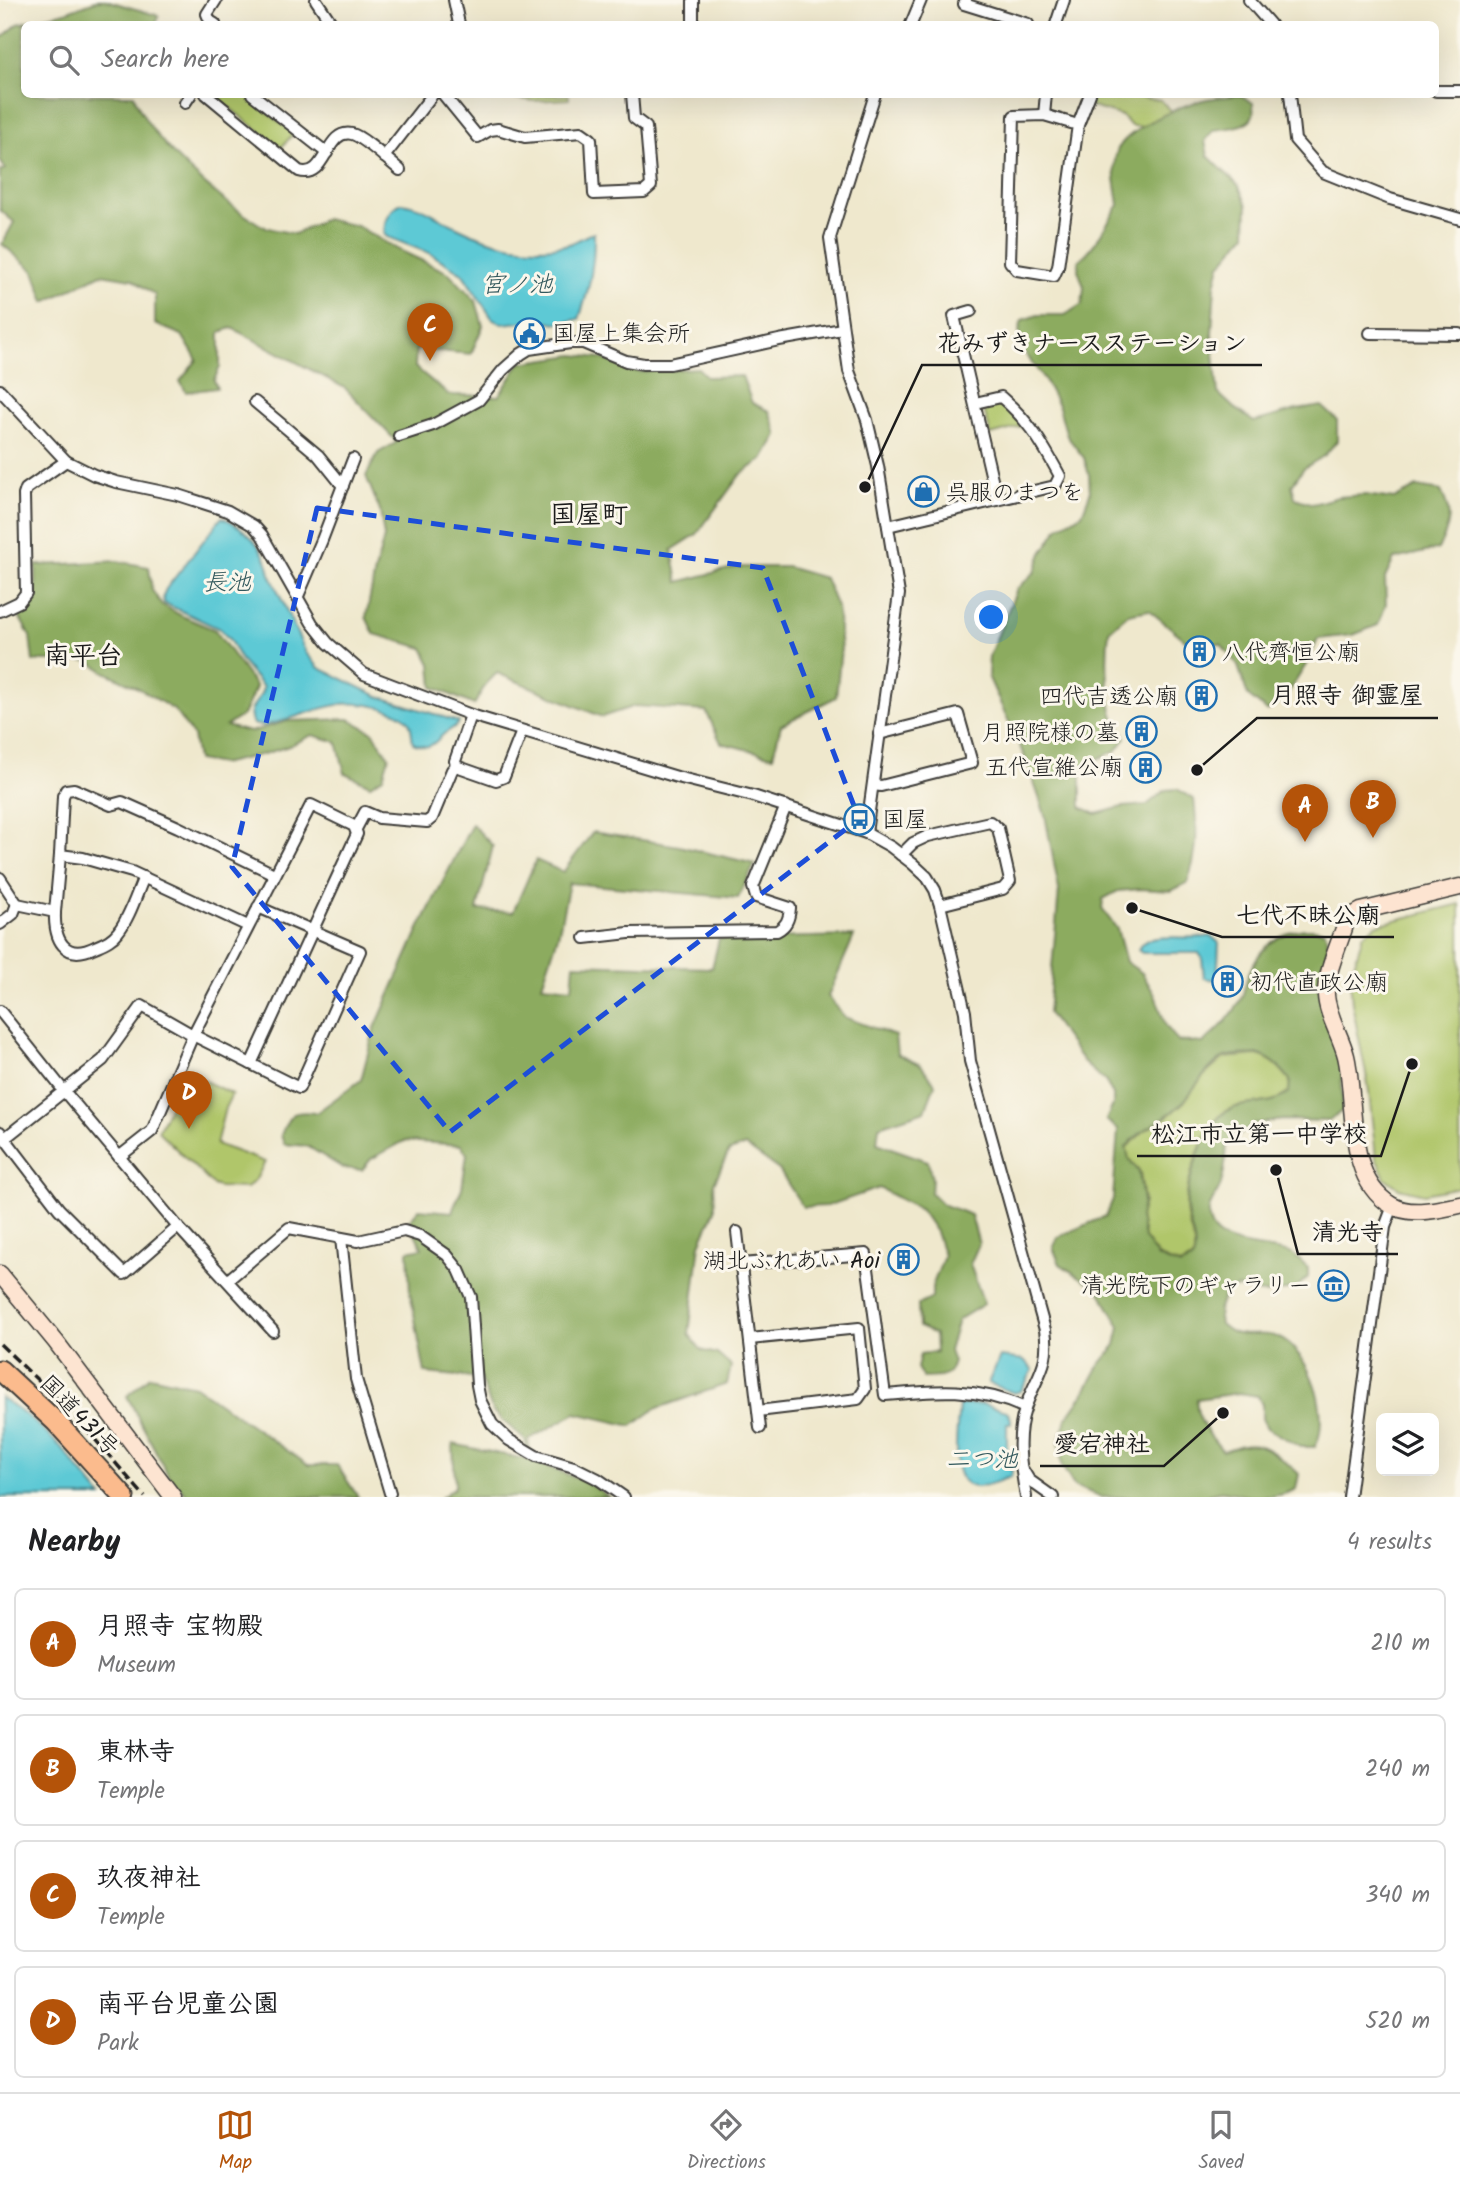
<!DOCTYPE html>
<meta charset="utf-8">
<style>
:root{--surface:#fff;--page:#f6f6f6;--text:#202124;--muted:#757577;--line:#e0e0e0;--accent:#b45309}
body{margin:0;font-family:Kalam,"Klee One",sans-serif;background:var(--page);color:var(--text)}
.controls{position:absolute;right:21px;bottom:21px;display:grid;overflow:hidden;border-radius:10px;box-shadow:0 7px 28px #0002}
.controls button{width:63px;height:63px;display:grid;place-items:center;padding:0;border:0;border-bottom:2px solid var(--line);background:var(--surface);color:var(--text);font:35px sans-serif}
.you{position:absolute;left:992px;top:618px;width:24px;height:24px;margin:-18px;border:5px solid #fff;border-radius:50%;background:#1a73e8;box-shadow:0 0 0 10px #1a73e833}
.badge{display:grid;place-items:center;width:46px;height:46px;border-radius:50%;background:var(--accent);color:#fff;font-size:23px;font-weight:700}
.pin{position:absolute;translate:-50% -58px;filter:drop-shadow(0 2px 4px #0008)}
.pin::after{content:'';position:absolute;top:37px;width:24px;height:21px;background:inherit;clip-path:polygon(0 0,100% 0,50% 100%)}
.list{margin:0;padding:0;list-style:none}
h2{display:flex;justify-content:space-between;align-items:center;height:91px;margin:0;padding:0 28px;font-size:30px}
h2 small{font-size:23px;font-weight:400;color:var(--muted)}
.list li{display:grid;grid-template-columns:46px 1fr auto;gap:21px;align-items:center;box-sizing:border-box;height:112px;margin:0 14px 14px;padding:0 14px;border:2px solid var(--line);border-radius:10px}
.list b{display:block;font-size:26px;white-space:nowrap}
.list p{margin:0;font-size:23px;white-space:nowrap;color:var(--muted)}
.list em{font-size:23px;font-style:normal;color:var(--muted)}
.icon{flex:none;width:38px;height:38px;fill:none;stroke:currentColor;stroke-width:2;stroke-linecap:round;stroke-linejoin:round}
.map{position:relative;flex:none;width:1460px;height:1497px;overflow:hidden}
.search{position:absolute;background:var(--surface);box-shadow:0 7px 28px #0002;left:21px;right:21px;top:21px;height:77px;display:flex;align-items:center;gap:18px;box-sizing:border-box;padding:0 24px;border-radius:10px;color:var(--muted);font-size:26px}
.sheet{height:595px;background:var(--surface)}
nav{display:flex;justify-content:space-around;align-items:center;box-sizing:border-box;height:98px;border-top:2px solid var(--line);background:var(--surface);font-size:19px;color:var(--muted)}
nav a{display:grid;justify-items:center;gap:4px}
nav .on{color:var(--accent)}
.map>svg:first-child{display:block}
</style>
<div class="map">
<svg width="1460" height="1497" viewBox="0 0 1460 1497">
<rect width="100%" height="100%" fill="#fbf7ec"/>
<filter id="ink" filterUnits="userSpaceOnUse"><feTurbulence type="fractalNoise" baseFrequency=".0143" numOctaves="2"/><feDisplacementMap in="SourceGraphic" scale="14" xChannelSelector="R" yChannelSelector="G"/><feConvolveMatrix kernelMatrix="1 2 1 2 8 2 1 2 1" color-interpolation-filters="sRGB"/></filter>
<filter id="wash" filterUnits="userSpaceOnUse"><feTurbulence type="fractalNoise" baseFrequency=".00686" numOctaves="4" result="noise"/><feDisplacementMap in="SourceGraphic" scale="28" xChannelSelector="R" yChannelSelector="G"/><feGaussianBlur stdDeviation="1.57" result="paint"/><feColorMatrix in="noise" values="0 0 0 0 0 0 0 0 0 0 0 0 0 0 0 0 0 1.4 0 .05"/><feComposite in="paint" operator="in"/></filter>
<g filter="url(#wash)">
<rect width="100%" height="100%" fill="#efe8cd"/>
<!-- green -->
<g fill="#b0c66a" stroke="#667143" stroke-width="2">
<polygon points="213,95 245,95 294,133 281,148"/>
<polygon points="495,95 569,95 569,99 533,101"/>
<polygon points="1094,95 1134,95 1148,99 1161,100 1173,114 1157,127 1131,126 1122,116 1089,106"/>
<polygon points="999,401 1024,426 991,435 984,410 989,403"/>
<polygon points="1460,904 1460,1187 1424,1194 1399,1188 1385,1178 1376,1158 1368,1084 1352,1003 1350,978 1363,935 1376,925"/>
<path d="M1257,1055C1273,1059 1280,1068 1290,1080L1289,1092C1271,1109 1242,1099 1223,1113C1202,1130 1186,1181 1186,1207C1186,1226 1198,1240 1193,1259L1179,1265L1158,1256L1144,1238L1140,1217L1144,1202L1140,1172L1129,1159L1126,1148L1143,1132L1163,1120L1184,1102L1198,1081L1224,1058Z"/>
<polygon points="186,1072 232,1094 225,1108 216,1144 265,1162 256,1179 247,1188 219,1187 213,1185 158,1131"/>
</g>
<!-- forest -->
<g fill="#8cab5e" stroke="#54643d" stroke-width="2" fill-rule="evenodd">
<path d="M98,0H106L159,16L156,24H24V94L134,95C147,139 219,200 259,224C269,230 284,231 295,234L325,219L357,226L399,250L449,273L476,301L483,326L471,354L416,349L415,367L449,395L499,396L520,363L574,355L601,358L639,372L698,368L707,377L742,376L752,403L769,411L777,435L763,459L740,475L697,534L672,550L678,582L736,567H787L825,578L837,607L841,649L836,697L781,725L773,756L721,743L706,711L635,706L602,717L497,673L486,684L474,705L433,687L431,664L423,648L374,634L366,617L375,571L384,537L380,511L366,476L378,453L397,442L345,388L232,328L220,332V367L214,380L217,388L186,392L180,381L197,360L182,335L155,324V295L132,279L101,274L45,302L34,271L2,244L14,222L0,210V171L5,169L0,160V39L18,24L65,12Z"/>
<path d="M1240,95L1253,103C1253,107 1254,112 1253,115C1250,127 1224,129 1214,130L1205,141L1208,156L1239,186L1247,205L1246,234L1220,265L1215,285L1212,333L1218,393L1233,407L1254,422L1296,410L1322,406L1337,420V441L1325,455L1303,469L1292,485L1295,498L1313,504L1338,497L1365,495L1394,499L1417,487L1441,491C1453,514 1450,527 1438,549L1394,559L1385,578L1386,604L1378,625L1353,635L1318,639L1307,663L1284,700L1267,711L1248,696L1238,666L1221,644L1189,643L1149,610L1128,614L1109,631C1106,654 1106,703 1117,724C1120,730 1124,732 1126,738L1117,750L1091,762L1081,774V807L1096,814L1122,807L1147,805L1165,790L1177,789L1194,799C1198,830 1198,854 1187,883L1171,891L1141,889L1118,891L1103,899L1102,909L1117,929L1126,962L1142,973L1155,995L1166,1026L1178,1041L1203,1043C1219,1029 1233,1016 1242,997C1245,988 1246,979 1250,971C1263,941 1293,923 1325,931L1328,944L1320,993L1341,1063L1343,1110L1329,1121L1283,1120L1254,1124L1227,1145C1226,1159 1225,1173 1220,1187C1217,1195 1209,1203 1209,1211C1204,1252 1271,1244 1292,1254C1297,1257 1303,1264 1308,1268V1277L1296,1288L1266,1294L1238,1288L1225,1292L1218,1311L1220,1324C1224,1327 1229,1332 1234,1333C1247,1338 1264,1331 1277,1337C1310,1350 1332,1416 1315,1447H1300L1267,1428L1262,1419V1405L1258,1396L1239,1393L1197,1399C1194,1418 1211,1437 1223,1451C1233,1448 1246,1442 1257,1445C1270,1448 1289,1464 1299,1474L1296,1489C1282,1496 1269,1497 1253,1497C1236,1496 1220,1484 1206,1497H1102L1074,1486L1062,1466L1059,1442L1066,1419L1083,1395L1100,1364L1116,1345L1120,1326L1098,1289L1060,1264L1053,1248L1058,1237L1106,1216L1113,1199L1118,1129L1106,1120L1113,1105V1094L1105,1081L1086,1065L1048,1013L1059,890L1045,815L1027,762L988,676L989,656L1017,589L1035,572L1042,553L1059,527L1082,514L1090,493L1089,475L1084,458L1067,436L1059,407L1044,379L1023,350L1019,331L1022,320L1038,315H1065L1082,304L1084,287L1078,270L1079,260C1097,246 1106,223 1119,205C1117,187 1111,169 1117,151C1125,130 1181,105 1203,100C1215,97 1228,97 1240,95ZM1257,1054C1273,1059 1281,1068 1290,1080L1289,1092C1271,1109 1242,1099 1224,1113C1203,1129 1186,1182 1187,1207C1187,1227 1199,1239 1193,1259L1180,1266L1158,1257L1144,1238L1140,1217L1143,1202L1139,1172L1129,1159L1126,1147C1142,1127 1168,1120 1185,1100C1194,1089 1211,1062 1225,1057C1234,1054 1247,1055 1257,1054Z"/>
<path d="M117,561L149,567L152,590L161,604L182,616L215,630L256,687L243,715L226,726L250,732L288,721L349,719L373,732L389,757L383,777L370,785L345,773L337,742L312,735L289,746L264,754L221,764L197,760L193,736L174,710L138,688L105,672L89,661H33L30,636L16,611L32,601L36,592V565C63,565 90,562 117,561Z"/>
<path d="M472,824L493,846L477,910L513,912L536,860L563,872L593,832L679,846L755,864L738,898L569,883L558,936L542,985L572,988L574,964L712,968L719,939L854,936L828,996L844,1017L895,1036L897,1054L921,1065L935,1084L925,1111L879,1126L877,1143L928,1161L932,1179L931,1193L942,1204L971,1215L979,1244L970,1264L984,1304L958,1320L949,1351L953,1362L949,1373L941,1377L923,1378L917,1368L920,1354L936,1352L935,1334L919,1327L918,1305L932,1298V1287L944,1256L936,1232L921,1210L879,1188L827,1206L803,1207L779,1170L745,1146L729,1151L714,1183L715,1210L700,1244L689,1334L701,1350L717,1354L731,1366L727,1384L655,1409L632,1426L576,1413L528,1440L532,1461L587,1482L609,1497H442L455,1487L453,1444L529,1460L525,1440L493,1412L480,1378L425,1373L410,1292L408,1251L422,1248L409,1221L419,1209L452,1212L462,1188L467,1154L461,1145L404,1141L371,1159L362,1170L343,1168L307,1146L284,1144L281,1135C290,1113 292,1110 316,1113L361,1080L374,1030L419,929Z"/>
<polygon points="150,1376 195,1386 308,1465 337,1465 358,1497 189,1497 168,1475 127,1396"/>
</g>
<!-- water -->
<g fill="#5dc9d5" stroke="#3c7278" stroke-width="2">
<path d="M402,203C422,206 439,218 457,227C491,244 532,254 569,244C578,241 585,235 594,233C595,264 589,290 579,319L561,323L530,321L502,324L492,318L462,273L429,253L385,236C382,224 391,207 402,203Z"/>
<path d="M222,517C246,528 266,548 270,574L306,653L319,668L378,696L459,722C455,728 451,729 445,733C432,744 432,751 413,743C412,737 412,728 409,722C399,707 354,701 337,705C314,709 293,719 270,724L262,726L253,724C244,708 262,701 263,687L242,662L229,639L220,629L164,603L163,596L166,589Z"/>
<path d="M1211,936L1219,943C1218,952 1219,973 1215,980L1204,978L1202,958L1199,953H1142L1138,950C1140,946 1141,943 1146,941C1157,934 1194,940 1211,936Z"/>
<polygon points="1000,1357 1024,1360 1033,1370 1021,1391 1014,1393 988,1383"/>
<polygon points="0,1397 30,1418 61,1447 102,1497 0,1497"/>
<path d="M982,1404L1007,1411L1011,1419V1423H1007V1456L1012,1472L1010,1477C1000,1480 989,1486 978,1487C946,1489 958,1425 959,1405Z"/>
</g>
</g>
<g filter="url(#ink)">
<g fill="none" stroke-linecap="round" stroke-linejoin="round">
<defs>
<g id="street">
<polyline points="316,0 332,24"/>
<polyline points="454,0 459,24"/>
<polyline points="966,0 964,4 1028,24"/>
<polyline points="1249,0 1270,24"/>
<polyline points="215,24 210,21 207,14 216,0"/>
<polyline points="693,24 693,0"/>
<polyline points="911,24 921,0"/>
<polyline points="1056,24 1064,0"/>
<polyline points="1436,91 1460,91"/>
<path d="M206,94L299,171C327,180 325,128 352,134C362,136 390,162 400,170"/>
<polyline points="252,94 327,153"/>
<polyline points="443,94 478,137 490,130 498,129 525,137 581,132 591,139 594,194 644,192 651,186 646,127 634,118 632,94"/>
<polyline points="1290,94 1295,140 1323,172 1390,199 1460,219"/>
<polyline points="185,103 191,94"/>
<polyline points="1044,115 1046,94"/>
<polyline points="1078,125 1044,115 1014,116 1010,262 1017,270 1054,276 1058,267 1078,125 1090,94"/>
<polyline points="384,157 433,94"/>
<polyline points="971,311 954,316 997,500"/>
<polyline points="1370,333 1460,334"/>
<path d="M0,390L66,461L94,475L116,482L178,495L228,511L254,526L262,535L312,623L328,643L364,674L471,715L677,777L753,796L866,833L891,847L913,864L927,877L935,890L940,905L965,1012L970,1061L1045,1330C1051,1366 1035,1377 1025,1409C1015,1439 1021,1467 1026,1497"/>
<polyline points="255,402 318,455 343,486"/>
<polyline points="399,436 433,425 479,400 503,370 521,354 529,349 570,343 583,343 626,361 644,364 670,364 779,340 842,329"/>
<path d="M888,526L1055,486L1060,476C1042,443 1030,422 1001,397L975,403"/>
<polyline points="298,596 322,540 353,459"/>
<polyline points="0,611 19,602 26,593 24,495 26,489 66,461"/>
<polyline points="471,715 455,761 456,766 496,780 504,777 522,731"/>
<polyline points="873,785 881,786 972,763 958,714 879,734"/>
<polyline points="356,829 365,812 379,818 427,822 432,818 452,770 456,766"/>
<polyline points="866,833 899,594 878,466 867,420 849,371 830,238 875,94"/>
<polyline points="60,855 83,858 132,872 248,926"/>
<polyline points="901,855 913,843 928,836 990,822 998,828 1010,881 1003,889 940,905"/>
<polyline points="0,878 17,904"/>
<path d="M17,904L55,912C54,939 64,962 95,947C104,943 112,940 118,932C130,917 136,895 144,877"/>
<polyline points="55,912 60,855 63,796 66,790 74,789 111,805 122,802 178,827 274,874"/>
<polyline points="0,924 13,914 17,904"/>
<path d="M585,938L629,933L777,931C786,926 789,920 790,908L756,897L753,887L786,806"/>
<polyline points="0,1011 64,1091 178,1227 273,1331"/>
<polyline points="0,1132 59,1209 124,1274 178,1227"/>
<polyline points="5,1138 103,1060 142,1006 193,1035 299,1088 360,951 258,907"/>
<polyline points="119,1157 152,1131 193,1035 311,805 354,826 357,834 251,1064"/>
<polyline points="737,1232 760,1428"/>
<polyline points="341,1238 356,1379 390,1493"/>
<path d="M741,1264L866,1254L885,1395C936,1390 977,1386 1025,1408"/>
<polyline points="228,1280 289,1228 358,1241 404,1231 420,1236 447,1255 459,1270 471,1297 477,1385 480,1400 492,1424 509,1440 536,1456 574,1467 598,1479 624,1497"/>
<polyline points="750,1339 859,1328 865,1389 858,1399 758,1411"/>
<polyline points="1023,1470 1029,1480 1053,1497"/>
<polyline points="1349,1497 1385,1227 1393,1206"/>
</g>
<g id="secondary">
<path d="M1460,887L1361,911L1350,917L1346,922C1340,943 1325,974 1326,995C1327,1015 1341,1036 1346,1056C1357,1102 1344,1177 1391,1205C1411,1217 1439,1209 1460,1205"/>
<polyline points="0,1274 56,1342 173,1497"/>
</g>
<polyline id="highway" points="0,1370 56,1422 124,1497"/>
</defs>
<!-- street casing -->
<use href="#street" stroke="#3c3b37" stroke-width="14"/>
<!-- secondary casing -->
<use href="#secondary" stroke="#3c3b37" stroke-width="19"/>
<!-- highway casing -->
<use href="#highway" stroke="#3c3b37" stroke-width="23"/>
<!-- street -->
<use href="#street" stroke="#fff" stroke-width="10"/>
<!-- secondary -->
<use href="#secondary" stroke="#fde4d1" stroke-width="16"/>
<!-- highway -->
<use href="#highway" stroke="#fbbb8d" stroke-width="19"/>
<!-- rail -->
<polyline stroke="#1c1c1c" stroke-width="3.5" stroke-dasharray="10 5" stroke-linecap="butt" points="0,1344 74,1415 145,1497"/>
</g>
</g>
<!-- marked area -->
<path fill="none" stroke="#1d4ed8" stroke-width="5" stroke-dasharray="14 9" stroke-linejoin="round" d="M317,508L763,568L859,819L450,1132L232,867Z"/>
<!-- icons -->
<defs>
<symbol id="civic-ring" viewBox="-11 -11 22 22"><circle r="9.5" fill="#fbf7ec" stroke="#1f6fb2" stroke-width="1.5"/><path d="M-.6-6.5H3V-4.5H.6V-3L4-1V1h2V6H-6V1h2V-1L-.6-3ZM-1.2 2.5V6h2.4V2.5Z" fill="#1f6fb2"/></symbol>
<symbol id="shop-ring" viewBox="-11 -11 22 22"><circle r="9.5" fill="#fbf7ec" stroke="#1f6fb2" stroke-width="1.5"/><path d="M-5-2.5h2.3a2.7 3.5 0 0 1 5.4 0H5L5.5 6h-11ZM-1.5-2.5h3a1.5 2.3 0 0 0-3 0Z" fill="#1f6fb2"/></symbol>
<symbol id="building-ring" viewBox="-11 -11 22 22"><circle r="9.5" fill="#fbf7ec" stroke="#1f6fb2" stroke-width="1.5"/><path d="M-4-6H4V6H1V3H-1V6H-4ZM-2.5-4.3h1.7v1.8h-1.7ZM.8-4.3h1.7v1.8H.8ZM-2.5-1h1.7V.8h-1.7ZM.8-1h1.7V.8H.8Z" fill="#1f6fb2"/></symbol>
<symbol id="bus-ring" viewBox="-11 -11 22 22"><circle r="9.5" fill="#fbf7ec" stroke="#1f6fb2" stroke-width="1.5"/><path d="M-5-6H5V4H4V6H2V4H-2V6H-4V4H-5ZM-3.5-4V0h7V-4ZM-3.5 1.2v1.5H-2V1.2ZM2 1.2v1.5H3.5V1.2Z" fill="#1f6fb2"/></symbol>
<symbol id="museum-ring" viewBox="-11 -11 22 22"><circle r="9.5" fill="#fbf7ec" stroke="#1f6fb2" stroke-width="1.5"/><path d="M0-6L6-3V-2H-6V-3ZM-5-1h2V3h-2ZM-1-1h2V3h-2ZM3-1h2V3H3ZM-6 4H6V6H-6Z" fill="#1f6fb2"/></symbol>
</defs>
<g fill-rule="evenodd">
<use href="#civic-ring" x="512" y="316" width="35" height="35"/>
<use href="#shop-ring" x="906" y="474" width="35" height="35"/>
<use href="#building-ring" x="1182" y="634" width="35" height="35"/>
<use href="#building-ring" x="1184" y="678" width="35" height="35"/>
<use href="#building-ring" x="1124" y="714" width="35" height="35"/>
<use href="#building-ring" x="1128" y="750" width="35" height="35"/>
<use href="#bus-ring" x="842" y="802" width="35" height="35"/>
<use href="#building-ring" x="1210" y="964" width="35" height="35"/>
<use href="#building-ring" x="886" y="1242" width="35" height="35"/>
<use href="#museum-ring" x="1316" y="1268" width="35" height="35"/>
</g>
<g text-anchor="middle" stroke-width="6" stroke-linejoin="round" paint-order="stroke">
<!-- poi labels -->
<g font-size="23" fill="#1c1c1c" stroke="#fbf7ec" text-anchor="start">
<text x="552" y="341">国屋上集会所</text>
<text x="946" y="500">呉服のまつを</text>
<text x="1222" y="660">八代齊恒公廟</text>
<text x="1178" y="704" text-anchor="end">四代吉透公廟</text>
<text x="1119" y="740" text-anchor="end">月照院様の墓</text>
<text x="1123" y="775" text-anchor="end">五代宣維公廟</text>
<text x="882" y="827">国屋</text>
<text x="1250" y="990">初代直政公廟</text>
<text x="880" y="1268" text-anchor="end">湖北ふれあい Aoi</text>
<text x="1311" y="1293" text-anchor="end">清光院下のギャラリー</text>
</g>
<!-- street labels -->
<g font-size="23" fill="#1c1c1c" stroke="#fbf7ec">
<text transform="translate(80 1415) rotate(46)" y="8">国道431号</text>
</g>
<!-- water labels -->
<g font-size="24" font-style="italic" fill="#33595d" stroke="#fbf7ec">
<text x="517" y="292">宮ノ池</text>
<text x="227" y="590">長池</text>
<text x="982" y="1467">二つ池</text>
</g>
<!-- quarter labels -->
<g font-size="26" font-weight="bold" fill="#1c1c1c" stroke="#fbf7ec">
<text x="589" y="523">国屋町</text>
<text x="83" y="664">南平台</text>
</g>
</g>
<!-- callouts -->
<path fill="none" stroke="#1c1c1c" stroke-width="2.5" d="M865 487L922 365H1262M1197 770L1257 718H1438M1132 908L1222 937H1394M1412 1064L1381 1156H1137M1276 1170L1298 1254H1398M1223 1413L1164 1466H1040"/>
<g fill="#1c1c1c" stroke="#fbf7ec" stroke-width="2.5">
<circle cx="865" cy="487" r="7"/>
<circle cx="1197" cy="770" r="7"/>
<circle cx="1132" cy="908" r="7"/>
<circle cx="1412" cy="1064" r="7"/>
<circle cx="1276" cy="1170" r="7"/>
<circle cx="1223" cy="1413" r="7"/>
</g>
<g font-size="24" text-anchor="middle" font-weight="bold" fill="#1c1c1c" stroke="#fbf7ec" stroke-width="6" stroke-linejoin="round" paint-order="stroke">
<text x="1092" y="351">花みずきナースステーション</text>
<text x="1347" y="703">月照寺 御霊屋</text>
<text x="1308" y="923">七代不昧公廟</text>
<text x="1259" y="1142">松江市立第一中学校</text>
<text x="1348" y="1240">清光寺</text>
<text x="1102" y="1452">愛宕神社</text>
</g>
</svg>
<div class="controls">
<button><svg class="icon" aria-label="layers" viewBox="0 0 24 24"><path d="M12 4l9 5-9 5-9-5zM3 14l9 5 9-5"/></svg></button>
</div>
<div class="you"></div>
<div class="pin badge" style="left:1305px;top:842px">A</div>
<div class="pin badge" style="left:1373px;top:838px">B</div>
<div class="pin badge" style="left:430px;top:361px">C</div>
<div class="pin badge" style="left:189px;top:1129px">D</div>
<div class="search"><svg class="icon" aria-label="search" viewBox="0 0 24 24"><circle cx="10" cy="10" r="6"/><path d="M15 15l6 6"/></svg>Search here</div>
</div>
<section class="sheet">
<h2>Nearby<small>4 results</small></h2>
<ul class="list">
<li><span class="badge">A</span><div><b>月照寺 宝物殿</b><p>Museum</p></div><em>210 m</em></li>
<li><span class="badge">B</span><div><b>東林寺</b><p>Temple</p></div><em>240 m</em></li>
<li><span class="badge">C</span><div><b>玖夜神社</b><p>Temple</p></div><em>340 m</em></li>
<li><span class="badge">D</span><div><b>南平台児童公園</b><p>Park</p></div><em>520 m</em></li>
</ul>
</section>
<nav>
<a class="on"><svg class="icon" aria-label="map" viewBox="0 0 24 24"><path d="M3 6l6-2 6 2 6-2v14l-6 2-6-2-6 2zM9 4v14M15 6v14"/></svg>Map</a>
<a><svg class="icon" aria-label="directions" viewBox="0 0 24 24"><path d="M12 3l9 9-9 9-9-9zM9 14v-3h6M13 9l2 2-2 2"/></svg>Directions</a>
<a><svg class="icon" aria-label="saved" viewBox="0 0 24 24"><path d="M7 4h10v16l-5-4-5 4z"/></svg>Saved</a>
</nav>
